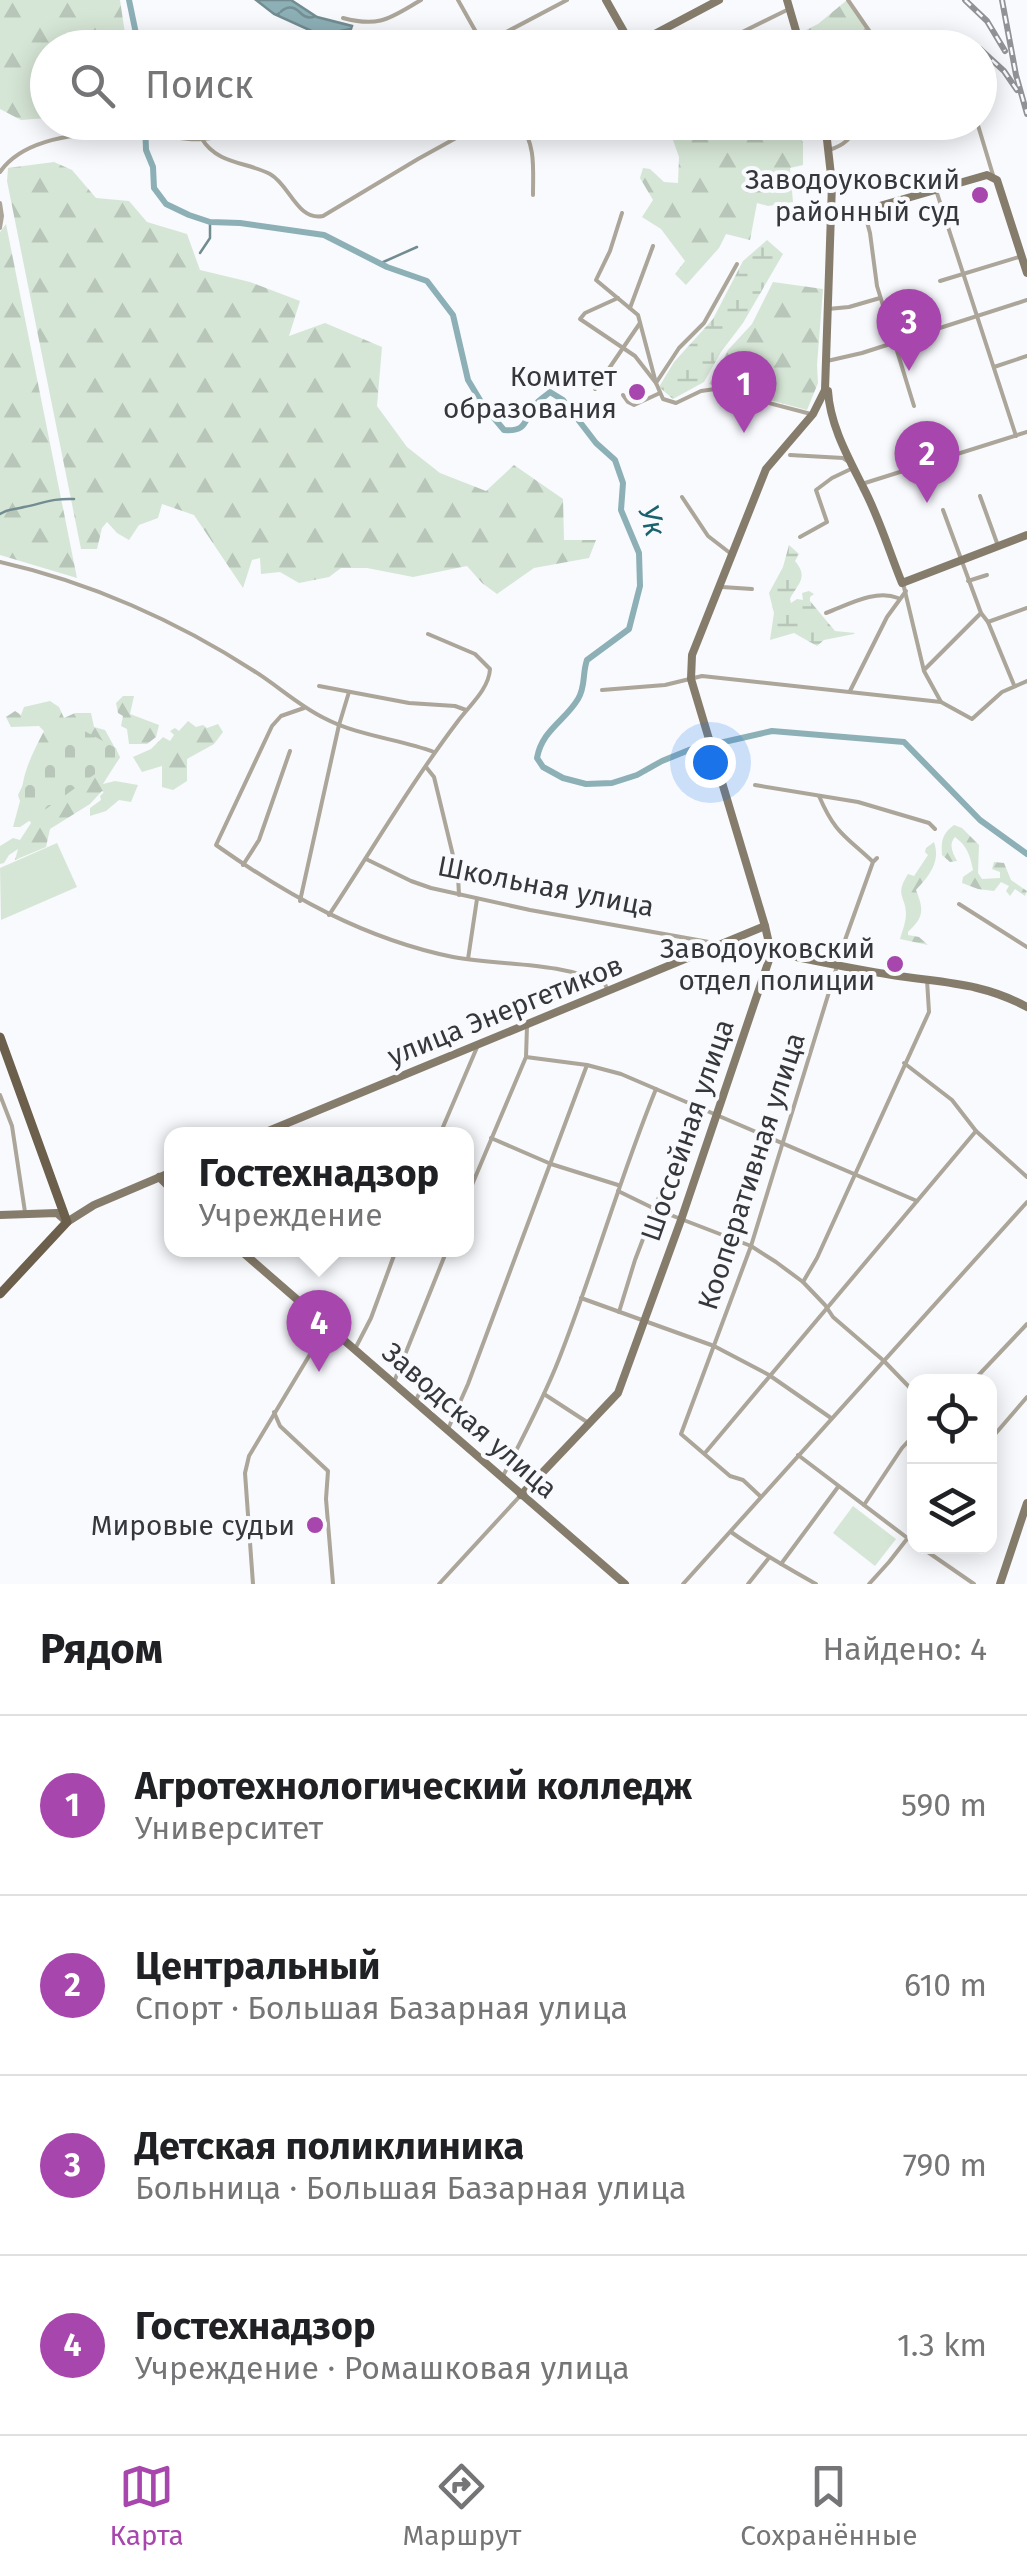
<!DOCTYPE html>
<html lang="ru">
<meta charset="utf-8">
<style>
:root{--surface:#fff;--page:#f6f6f6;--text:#202124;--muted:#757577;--line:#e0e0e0;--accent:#a746ad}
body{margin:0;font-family:"Fira Sans",sans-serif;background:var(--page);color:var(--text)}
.controls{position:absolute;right:30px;bottom:30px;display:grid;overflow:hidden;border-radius:20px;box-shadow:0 5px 25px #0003}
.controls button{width:90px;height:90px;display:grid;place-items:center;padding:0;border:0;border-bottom:2px solid var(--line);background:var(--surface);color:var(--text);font:50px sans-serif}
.you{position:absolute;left:710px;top:762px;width:35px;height:35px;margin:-25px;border:8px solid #fff;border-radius:50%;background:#1a73e8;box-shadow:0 0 0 15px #1a73e833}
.badge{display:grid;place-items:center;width:65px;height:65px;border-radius:50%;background:var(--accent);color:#fff;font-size:32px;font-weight:700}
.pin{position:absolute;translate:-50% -82px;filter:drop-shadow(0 2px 5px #0008)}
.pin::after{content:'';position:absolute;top:52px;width:35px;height:30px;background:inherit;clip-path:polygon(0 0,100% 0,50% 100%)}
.popup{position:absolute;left:164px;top:1127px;width:310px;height:130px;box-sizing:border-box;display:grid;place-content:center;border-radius:20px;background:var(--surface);filter:drop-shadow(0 2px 8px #0005);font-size:32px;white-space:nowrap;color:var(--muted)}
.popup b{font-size:38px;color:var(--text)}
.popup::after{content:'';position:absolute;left:50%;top:100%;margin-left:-20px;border:20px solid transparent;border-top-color:var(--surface)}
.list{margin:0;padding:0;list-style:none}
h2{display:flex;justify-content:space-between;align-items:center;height:130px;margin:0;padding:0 40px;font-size:42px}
h2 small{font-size:32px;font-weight:400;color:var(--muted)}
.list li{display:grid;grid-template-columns:65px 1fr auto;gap:30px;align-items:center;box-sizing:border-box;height:180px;padding:0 40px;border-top:2px solid var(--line)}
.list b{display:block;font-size:38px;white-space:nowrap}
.list p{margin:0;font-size:32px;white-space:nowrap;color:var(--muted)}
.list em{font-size:32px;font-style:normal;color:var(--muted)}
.icon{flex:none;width:55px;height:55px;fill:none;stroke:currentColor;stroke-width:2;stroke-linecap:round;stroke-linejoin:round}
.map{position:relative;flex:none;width:1027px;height:1584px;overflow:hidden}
.search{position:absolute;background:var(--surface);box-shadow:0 5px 25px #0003;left:30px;right:30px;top:30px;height:110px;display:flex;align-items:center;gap:25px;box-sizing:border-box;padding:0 35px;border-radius:55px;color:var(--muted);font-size:38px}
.sheet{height:850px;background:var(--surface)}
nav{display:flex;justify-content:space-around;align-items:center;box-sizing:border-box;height:140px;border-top:2px solid var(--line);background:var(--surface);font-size:28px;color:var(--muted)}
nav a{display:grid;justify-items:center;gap:5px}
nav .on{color:var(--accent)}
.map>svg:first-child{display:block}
</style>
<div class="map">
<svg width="1027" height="1584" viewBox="0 0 1027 1584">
<defs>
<pattern id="forest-firs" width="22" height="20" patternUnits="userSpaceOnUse" patternTransform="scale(2.5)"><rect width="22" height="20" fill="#d6e6d6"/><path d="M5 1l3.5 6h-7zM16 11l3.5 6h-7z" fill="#b8c6b9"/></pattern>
<pattern id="wetland-marsh" width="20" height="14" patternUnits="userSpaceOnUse" patternTransform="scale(2.5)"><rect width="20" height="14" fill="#d6e6d6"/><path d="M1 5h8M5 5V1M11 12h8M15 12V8" fill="none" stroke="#b8c6b9"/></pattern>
<pattern id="cemetery-stones" width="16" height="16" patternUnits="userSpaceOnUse" patternTransform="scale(2.5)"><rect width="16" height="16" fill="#d6e6d6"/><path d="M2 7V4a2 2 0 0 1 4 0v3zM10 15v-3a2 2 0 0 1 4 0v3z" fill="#b8c6b9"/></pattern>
<pattern id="water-waves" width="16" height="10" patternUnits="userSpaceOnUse" patternTransform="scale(2.5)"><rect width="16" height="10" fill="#8cb0b6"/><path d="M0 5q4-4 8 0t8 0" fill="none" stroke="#739095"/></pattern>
</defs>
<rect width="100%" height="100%" fill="#f8fafe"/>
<!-- forest -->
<g fill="url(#forest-firs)">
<polygon points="0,0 120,0 127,47 48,48 47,118 21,120 0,109"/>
<polygon points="847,0 879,47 811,47 806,30 818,24"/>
<polygon points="759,122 768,126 795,123 803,143 803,165 790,168 793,202 768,206 757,203 750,240 726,234 719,248 686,285 675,274 685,261 661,229 642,217 653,200 640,178 643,168 650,169 664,182 678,183 679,157 667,123"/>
<polygon points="54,162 72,170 96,198 129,201 147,222 187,234 200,270 250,282 300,301 289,336 325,323 382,347 377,406 407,447 440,473 486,491 514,465 563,499 564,540 596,540 589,558 534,568 497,594 482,583 467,566 413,577 367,568 341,568 329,577 299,583 280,572 261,574 260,558 252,560 243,588 194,515 162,504 158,518 139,525 129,540 117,533 107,522 102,528 97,549 81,549 7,181 8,168"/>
<polygon points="6,224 77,578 0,555 0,232"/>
<polygon points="773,282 823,289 817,365 818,383 807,410 709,384 728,350 752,324"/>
<polygon points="123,696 134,696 130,714 159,725 156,737 147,744 129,744 127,729 121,726 123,716 118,713 116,703"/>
<path d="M50,701L59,707L64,718L75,713H91L94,727L105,730L120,757L103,784L115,781L138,785L131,802L119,800L106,811L90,816V808L101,800L100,796L104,792L102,791L90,804L50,829L46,847L15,860L18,849L9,855L4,863L0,864V846L13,838L20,840L31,823C10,795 30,758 44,731L39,726L11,727L6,717L15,711L21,715L24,707Z"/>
<polygon points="188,721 196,727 203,725 207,728 218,724 223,732 214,744 187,759 187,781 173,790 162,787 162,766 142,772 133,757 151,749 163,737 170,741 174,735 170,731 175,728 179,731"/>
<path d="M954,825L962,828L979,845L978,873L982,879L1000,878V872L992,869L994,862L1004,863L1011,880L1027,891L1025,896L1015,889L1010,896L1006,891L1009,886L1001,882L994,891L978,889L962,883L963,877L973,870C970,855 967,846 955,837C948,845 953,853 957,861L950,862L942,855C941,841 942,834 954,825Z"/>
<path d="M934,842C941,862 929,876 916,890C924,910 924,917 908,932V935L919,937L928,945L900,939C902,932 906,922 906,914C906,896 894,896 908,874L914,876L928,855L925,852L926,848Z"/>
</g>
<!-- wetland -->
<g fill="url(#wetland-marsh)">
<polygon points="767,240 783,254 743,323 721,352 704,382 673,399 659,387 674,362 713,319 743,261"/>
<path d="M789,545L799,554L795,561C809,578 798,583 790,599L791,603L797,599L803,600L802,593L809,591L814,594L810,597V601L835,631L855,633L854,634L824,640L817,646L794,633L770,640L774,613L769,593L783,567Z"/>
</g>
<!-- cemetery -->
<path fill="url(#cemetery-stones)" d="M66,721L116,748L119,757L29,821L20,827H13L20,801L18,795L31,768L41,771C48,764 57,755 60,745C62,735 62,730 66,721Z"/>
<!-- green -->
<g fill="#d6e6d6">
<polygon points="57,843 77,887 1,920 0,868"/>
<polygon points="853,1506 896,1539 875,1566 833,1533"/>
</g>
<!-- water -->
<polygon fill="url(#water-waves)" stroke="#728c91" stroke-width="2.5" points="256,0 291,0 317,17 352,26 351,29 325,34 320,41 314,32 274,14"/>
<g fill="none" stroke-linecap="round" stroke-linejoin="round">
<!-- stream -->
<g stroke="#728c91" stroke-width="2.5">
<polyline points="200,253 210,238 210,222"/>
<polyline points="381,263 417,247"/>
<path d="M0,514C9,508 14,510 24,507C44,503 53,498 74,499"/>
</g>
<!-- river -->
<g stroke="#8cb0b6" stroke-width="6">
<polyline points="129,0 139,48"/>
<path d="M145,122L146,150L153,167L154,188L166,204L189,215L210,222L240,223L324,235L387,267L427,281L453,315L468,380L483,405L504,430C529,432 523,419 536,404C540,399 546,396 550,392L563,400L596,443L615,460L623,483L621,510L639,553L640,586L629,629L587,660C582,674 586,686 578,699C565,721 542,730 537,758L543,767L563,778L586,784L612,783L637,775L662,761L689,750L772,731L904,742L980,820L1027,854"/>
</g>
<!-- street -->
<g stroke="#aca599" stroke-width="4">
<polyline points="458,0 485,48"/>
<polyline points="848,0 881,48"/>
<path d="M343,18C380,28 390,18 421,0"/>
<polyline points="476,48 567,0"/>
<polyline points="710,48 787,10"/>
<path d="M520,122C536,147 533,167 533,195"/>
<polyline points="977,122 993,175"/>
<polyline points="530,138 567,122"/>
<path d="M202,139C217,164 247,162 270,174C290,185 297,221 323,216L418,159L485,122"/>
<path d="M829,150C845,145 852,138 858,122"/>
<path d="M0,172C29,130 110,131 155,134C171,135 186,141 202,139C224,137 249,129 271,122"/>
<polyline points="936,190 1016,436"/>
<polyline points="0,203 2,216 0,228"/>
<polyline points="864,211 870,233 877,286 914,406"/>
<polyline points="622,213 610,251 596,280 638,315 656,383 663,399 676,403 701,391 715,389 811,414"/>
<polyline points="940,281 1022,256"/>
<polyline points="618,298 585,313 580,319 635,356 656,383 679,348 704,323 737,264"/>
<polyline points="630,308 653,246"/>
<polyline points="828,309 849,307 880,298"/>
<polyline points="827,361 862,353 1027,300"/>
<polyline points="994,367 1027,356"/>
<polyline points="595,389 640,323"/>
<polyline points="623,395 628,402 634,405 660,393"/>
<polyline points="790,455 843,458 849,462"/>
<polyline points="865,483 1027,432"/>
<polyline points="980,496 997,543"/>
<polyline points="682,497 708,536 730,553"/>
<polyline points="943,510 981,613 988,622 1014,685"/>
<polyline points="800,537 827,522 816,490 832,478 853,468"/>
<path d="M0,562C89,582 177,621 254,671C278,686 299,706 324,718C358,736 399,739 434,752"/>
<polyline points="968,581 987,575"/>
<polyline points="903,583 924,671 941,702"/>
<polyline points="722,587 752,589"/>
<path d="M826,613C848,605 875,589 898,598"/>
<polyline points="988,622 1027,608"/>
<polyline points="924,670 981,613"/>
<polyline points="319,686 409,703 455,706 466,710"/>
<polyline points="602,690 665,685 702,676 941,702 972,719 1002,692 1027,681"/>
<polyline points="850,691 887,617 906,591"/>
<path d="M304,708L281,716L272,726L216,845C288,896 365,939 453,957C502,966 559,961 605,984L607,989"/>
<polyline points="426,767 434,777 458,876 459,895"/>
<polyline points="755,785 858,802 929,823 935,829"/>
<path d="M819,796C835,833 844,835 872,861"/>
<polyline points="366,859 411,881 431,888 530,910 720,944"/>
<polyline points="243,865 259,840 290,751"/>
<polyline points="300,901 339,725 349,692"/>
<polyline points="959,904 1027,947"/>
<path d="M329,915C372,850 411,783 458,721C469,706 489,689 490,669L475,654L428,634"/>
<polyline points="468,959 477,899"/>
<polyline points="526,1057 587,1065 621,1074 917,1201"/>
<polyline points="904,1063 952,1100 976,1131 1027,1177"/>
<polyline points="0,1095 12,1126 25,1212"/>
<polyline points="440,1134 478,1045"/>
<polyline points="491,1138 551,1164 618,1185"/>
<polyline points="618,1191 655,1209 751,1246 776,1262 803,1282 825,1305 833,1317 884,1361 914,1392"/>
<polyline points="466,1199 526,1057 527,1026"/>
<polyline points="803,1282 817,1258 929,1012 927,980"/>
<polyline points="581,1298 714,1346 769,1375 831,1418"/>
<polyline points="619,1312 635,1260 694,1105"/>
<polyline points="356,1347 371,1318 396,1250"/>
<polyline points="973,1381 1027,1324"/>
<polyline points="394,1382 447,1250"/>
<polyline points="544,1394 590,1424"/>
<polyline points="416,1400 427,1378"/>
<polyline points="274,1412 280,1426 328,1471 326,1499 333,1584"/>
<polyline points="448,1429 468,1384 587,1065"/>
<polyline points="990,1440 1027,1397"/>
<polyline points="705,1453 976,1131"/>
<polyline points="798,1455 914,1543"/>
<path d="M502,1478C522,1439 543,1400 559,1359C594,1270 620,1177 656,1089"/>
<polyline points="760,1496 743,1480 730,1476 681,1434 751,1246 845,940 873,862 877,858"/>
<polyline points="864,1505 902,1448 914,1435"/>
<path d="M731,1532C759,1552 786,1567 816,1584"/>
<polyline points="919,1546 974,1584"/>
<polyline points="781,1564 838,1487"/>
<polyline points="253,1584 245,1473 249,1456 327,1326"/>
<polyline points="439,1584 520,1496"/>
<polyline points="683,1584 1027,1202"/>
<polyline points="748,1584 768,1559"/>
<polyline points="869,1584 889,1562 914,1530"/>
</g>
<!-- secondary -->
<g stroke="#867c6c" stroke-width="8">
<polyline points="606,0 632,46 719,0"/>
<polyline points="787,0 801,48"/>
<polyline points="831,220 987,175 997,180 1027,273"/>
<path d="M828,391C830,425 848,457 863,487C879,517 889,551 902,583L1027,535"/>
<path d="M771,952C811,960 852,969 892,975C942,983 981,982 1027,1007"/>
<polyline points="261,1134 765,926"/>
<polyline points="159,1177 172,1190"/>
<polyline points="0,1215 57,1213 67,1222 94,1205 172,1172"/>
<polyline points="240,1250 625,1584"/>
<polyline points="521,1495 618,1393 681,1220 769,960 771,952 765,926 691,679 692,655 766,469 813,414 825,390 832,184 825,122"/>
<polyline points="1000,1584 1027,1503"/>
</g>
<!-- primary -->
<polyline stroke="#6c5f4b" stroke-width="9" points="0,1037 67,1222 0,1294"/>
<defs>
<g id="rail">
<polyline points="965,0 987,21 1005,51"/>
<polyline points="1002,0 1016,75 1027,114"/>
<polyline points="980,49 1004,71 1017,90"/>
</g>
</defs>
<!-- rail casing -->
<use href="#rail" stroke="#909296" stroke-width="6"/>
<!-- rail -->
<use href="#rail" stroke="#f8fafe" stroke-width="2.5" stroke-dasharray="8" stroke-linecap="butt"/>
</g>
<!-- markers -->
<g fill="#a746ad" stroke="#f8fafe" stroke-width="4">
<circle cx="980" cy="195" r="10"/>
<circle cx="637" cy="392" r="10"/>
<circle cx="895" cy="964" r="10"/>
<circle cx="315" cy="1525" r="10"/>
</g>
<g text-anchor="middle" stroke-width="8" stroke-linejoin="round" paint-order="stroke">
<!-- poi labels -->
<g font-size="28" fill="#35373b" stroke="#f8fafe" text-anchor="end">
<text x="960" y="189">Заводоуковский<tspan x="960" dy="32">районный суд</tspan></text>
<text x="617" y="386">Комитет<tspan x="617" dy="32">образования</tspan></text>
<text x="875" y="958">Заводоуковский<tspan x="875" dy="32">отдел полиции</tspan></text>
<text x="295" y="1535">Мировые судьи</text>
</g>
<!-- street labels -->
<g font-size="28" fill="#35373b" stroke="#f8fafe">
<text transform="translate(546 886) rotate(11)" y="10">Школьная улица</text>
<text transform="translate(505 1010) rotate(-22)" y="10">улица Энергетиков</text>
<text transform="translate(687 1130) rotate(-71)" y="10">Шоссейная улица</text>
<text transform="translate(751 1171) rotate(-72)" y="10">Кооперативная улица</text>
<text transform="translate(470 1420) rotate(41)" y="10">Заводская улица</text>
</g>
<!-- water labels -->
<g font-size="30" font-style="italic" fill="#1a626d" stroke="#f8fafe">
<text transform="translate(652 521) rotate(73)" y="10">Ук</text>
</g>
</g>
</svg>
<div class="controls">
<button><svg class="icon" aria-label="locate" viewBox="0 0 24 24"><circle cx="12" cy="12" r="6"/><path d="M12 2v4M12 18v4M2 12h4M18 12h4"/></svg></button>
<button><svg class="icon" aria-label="layers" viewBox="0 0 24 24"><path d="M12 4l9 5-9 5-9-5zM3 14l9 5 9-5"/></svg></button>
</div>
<div class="you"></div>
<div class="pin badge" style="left:744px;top:433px">1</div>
<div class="pin badge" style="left:927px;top:503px">2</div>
<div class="pin badge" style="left:909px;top:371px">3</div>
<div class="pin badge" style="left:319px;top:1372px">4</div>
<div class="popup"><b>Гостехнадзор</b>Учреждение</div>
<div class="search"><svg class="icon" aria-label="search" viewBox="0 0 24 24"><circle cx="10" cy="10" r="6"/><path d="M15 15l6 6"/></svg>Поиск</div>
</div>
<section class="sheet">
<h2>Рядом<small>Найдено: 4</small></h2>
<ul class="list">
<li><span class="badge">1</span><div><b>Агротехнологический колледж</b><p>Университет</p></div><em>590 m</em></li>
<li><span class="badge">2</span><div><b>Центральный</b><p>Спорт · Большая Базарная улица</p></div><em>610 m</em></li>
<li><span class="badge">3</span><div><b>Детская поликлиника</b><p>Больница · Большая Базарная улица</p></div><em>790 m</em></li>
<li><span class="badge">4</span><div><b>Гостехнадзор</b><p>Учреждение · Ромашковая улица</p></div><em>1.3 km</em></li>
</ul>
</section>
<nav>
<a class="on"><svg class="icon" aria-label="map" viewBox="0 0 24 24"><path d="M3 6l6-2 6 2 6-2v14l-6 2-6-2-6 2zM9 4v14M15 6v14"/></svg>Карта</a>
<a><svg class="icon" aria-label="directions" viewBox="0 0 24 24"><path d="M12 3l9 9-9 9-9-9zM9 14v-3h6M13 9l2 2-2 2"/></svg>Маршрут</a>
<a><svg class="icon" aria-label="saved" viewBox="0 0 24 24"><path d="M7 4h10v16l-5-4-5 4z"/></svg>Сохранённые</a>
</nav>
